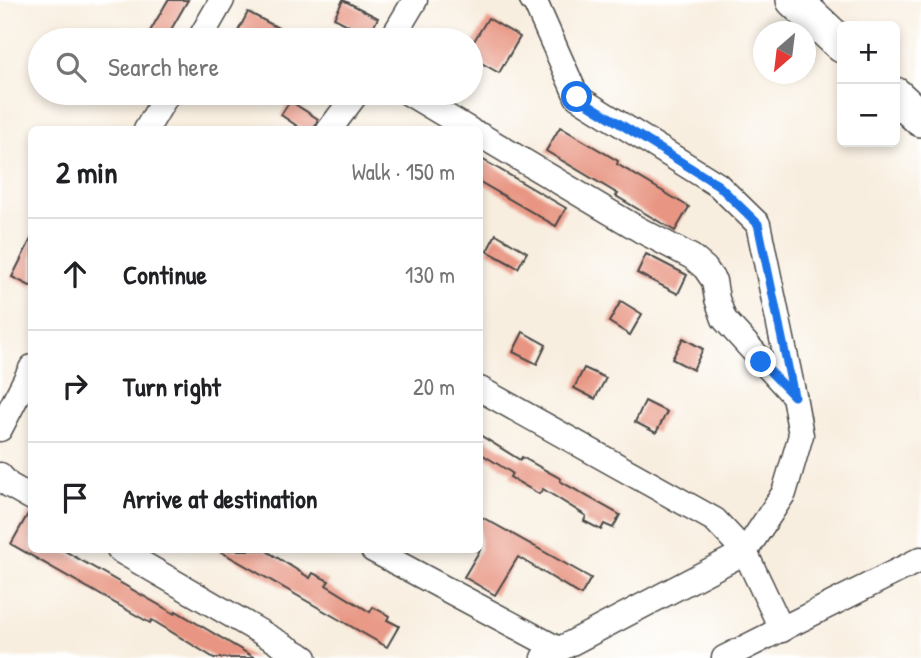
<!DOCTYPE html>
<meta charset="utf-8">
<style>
:root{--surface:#fff;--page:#f2f2f2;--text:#202124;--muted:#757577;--line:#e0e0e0}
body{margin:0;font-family:"Patrick Hand",sans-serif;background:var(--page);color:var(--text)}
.controls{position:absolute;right:21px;top:21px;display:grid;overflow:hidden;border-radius:10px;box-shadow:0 4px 10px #0003}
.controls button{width:63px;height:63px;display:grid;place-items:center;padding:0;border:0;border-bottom:2px solid var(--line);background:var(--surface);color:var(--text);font:35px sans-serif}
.compass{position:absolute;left:753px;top:21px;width:63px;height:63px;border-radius:50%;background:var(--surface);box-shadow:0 4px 10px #0003;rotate:208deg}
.stop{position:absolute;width:21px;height:21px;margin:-16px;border:5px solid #1a73e8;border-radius:50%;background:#fff}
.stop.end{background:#1a73e8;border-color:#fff;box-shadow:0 2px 7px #0008}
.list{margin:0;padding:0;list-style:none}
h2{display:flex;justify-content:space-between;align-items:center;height:91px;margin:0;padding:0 28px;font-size:30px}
h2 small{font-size:23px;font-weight:400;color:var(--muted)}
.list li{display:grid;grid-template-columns:46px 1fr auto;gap:21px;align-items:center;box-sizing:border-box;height:112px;padding:0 28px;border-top:2px solid var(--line)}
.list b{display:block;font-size:26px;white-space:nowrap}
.list em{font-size:23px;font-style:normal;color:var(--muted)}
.icon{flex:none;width:38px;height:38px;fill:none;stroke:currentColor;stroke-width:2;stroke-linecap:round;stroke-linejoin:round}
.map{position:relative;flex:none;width:921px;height:658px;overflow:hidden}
.search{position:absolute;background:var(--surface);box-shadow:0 4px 10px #0003;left:28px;top:28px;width:455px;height:77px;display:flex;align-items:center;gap:18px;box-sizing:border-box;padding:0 24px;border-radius:38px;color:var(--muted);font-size:26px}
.panel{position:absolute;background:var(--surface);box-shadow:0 4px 10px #0003;left:28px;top:126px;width:455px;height:427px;border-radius:10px}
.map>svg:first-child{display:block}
</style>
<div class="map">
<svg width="921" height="658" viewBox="0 0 921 658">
<rect width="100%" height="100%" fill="#fff"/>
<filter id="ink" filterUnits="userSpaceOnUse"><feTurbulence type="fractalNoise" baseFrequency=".0143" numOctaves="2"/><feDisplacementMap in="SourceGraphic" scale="14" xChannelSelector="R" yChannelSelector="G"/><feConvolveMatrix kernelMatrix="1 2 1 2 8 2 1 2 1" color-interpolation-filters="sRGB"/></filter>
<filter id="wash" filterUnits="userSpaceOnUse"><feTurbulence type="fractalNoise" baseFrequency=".00686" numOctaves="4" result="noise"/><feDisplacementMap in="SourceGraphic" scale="28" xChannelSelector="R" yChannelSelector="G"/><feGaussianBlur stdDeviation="1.57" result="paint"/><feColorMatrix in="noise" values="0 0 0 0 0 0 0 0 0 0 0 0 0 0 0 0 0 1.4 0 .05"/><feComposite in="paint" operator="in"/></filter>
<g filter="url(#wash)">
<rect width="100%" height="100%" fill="#f8eedf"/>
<g id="blocks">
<!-- building -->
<g fill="#e89683">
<polygon points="168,0 188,0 165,40 145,40"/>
<polygon points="343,0 378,18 369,36 334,18"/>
<polygon points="248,12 301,40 255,40 238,31"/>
<polygon points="488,18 520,37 499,73 471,57 471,46"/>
<polygon points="290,101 318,119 314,130 303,130 281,115"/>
<polygon points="560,127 618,161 617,164 689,207 675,231 616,196 618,194 546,151"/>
<polygon points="480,158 566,208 556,226 480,182"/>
<polygon points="496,234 527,252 518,268 487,251"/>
<polygon points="32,237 32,287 12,277"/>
<polygon points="646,254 687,275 678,294 637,273"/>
<polygon points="621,301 642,314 630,335 609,322"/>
<polygon points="523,332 546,345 537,364 513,352"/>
<polygon points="683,338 703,349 693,370 672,359"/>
<polygon points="584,368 606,378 595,399 574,388"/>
<polygon points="645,401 667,412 656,433 635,422"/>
<polygon points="480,435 520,460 522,457 561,479 560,481 620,515 613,528 604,524 601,530 584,521 586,516 543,489 539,494 510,477 512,473 480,453"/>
<polygon points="29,512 32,513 32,550 63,550 175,614 176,611 255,658 214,658 152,620 150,623 11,544"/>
<polygon points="480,516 591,578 581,595 518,557 495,595 464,577 480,550"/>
<polygon points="218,550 265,550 310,578 313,573 329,581 326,585 370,612 373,607 389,616 387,620 399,626 387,647"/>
</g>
</g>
</g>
<g filter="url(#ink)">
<use href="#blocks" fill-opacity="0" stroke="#4a4846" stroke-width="2"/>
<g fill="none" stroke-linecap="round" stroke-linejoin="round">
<defs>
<g id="minor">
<polyline points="532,0 535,2 577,97 718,185 758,224 794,396"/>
<polyline points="199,40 222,0"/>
<polyline points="391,40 415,0"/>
<polyline points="408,93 470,130"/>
<polyline points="146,130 168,93"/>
<polyline points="329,130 357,93"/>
<polyline points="480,135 640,230 692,257 705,268 714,281 717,299 724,319 794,396 801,435 784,493 745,552 543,658"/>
<polyline points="480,389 715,520 745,552 782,630"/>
<polyline points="0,429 32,367"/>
<polyline points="0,475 9,485 32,498"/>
<polyline points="119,550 305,658"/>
<polyline points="373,550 558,649"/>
<polyline points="724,658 921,559"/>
</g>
<g id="highway">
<polyline points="794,0 842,45"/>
<polyline points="895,95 921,119"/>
</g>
</defs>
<!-- minor casing -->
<use href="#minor" stroke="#4a4846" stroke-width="27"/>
<!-- highway casing -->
<use href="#highway" stroke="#4a4846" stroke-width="38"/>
<!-- minor -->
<use href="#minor" stroke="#fff" stroke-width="24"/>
<!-- highway -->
<use href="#highway" stroke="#fff" stroke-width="35"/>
</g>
</g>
<g fill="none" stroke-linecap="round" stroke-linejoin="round" filter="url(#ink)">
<!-- route -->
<polyline stroke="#1a73e8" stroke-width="9" points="577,97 718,185 758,224 794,396 761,362"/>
</g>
</svg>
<div class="controls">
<button>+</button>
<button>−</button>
</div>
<svg class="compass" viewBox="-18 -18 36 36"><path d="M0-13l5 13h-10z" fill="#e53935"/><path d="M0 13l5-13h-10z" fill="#757577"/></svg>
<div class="stop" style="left:577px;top:97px"></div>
<div class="stop end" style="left:761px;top:362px"></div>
<div class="search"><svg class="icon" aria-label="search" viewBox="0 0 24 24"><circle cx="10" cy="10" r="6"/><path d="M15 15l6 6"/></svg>Search here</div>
<section class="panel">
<h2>2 min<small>Walk · 150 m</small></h2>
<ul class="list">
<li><svg class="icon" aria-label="ahead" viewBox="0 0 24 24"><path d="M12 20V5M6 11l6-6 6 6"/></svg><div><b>Continue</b></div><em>130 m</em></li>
<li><svg class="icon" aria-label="right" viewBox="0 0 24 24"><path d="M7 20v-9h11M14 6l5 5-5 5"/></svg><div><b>Turn right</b></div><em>20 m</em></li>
<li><svg class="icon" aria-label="arrive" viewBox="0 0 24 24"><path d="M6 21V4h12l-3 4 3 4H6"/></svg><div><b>Arrive at destination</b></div></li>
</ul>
</section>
</div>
